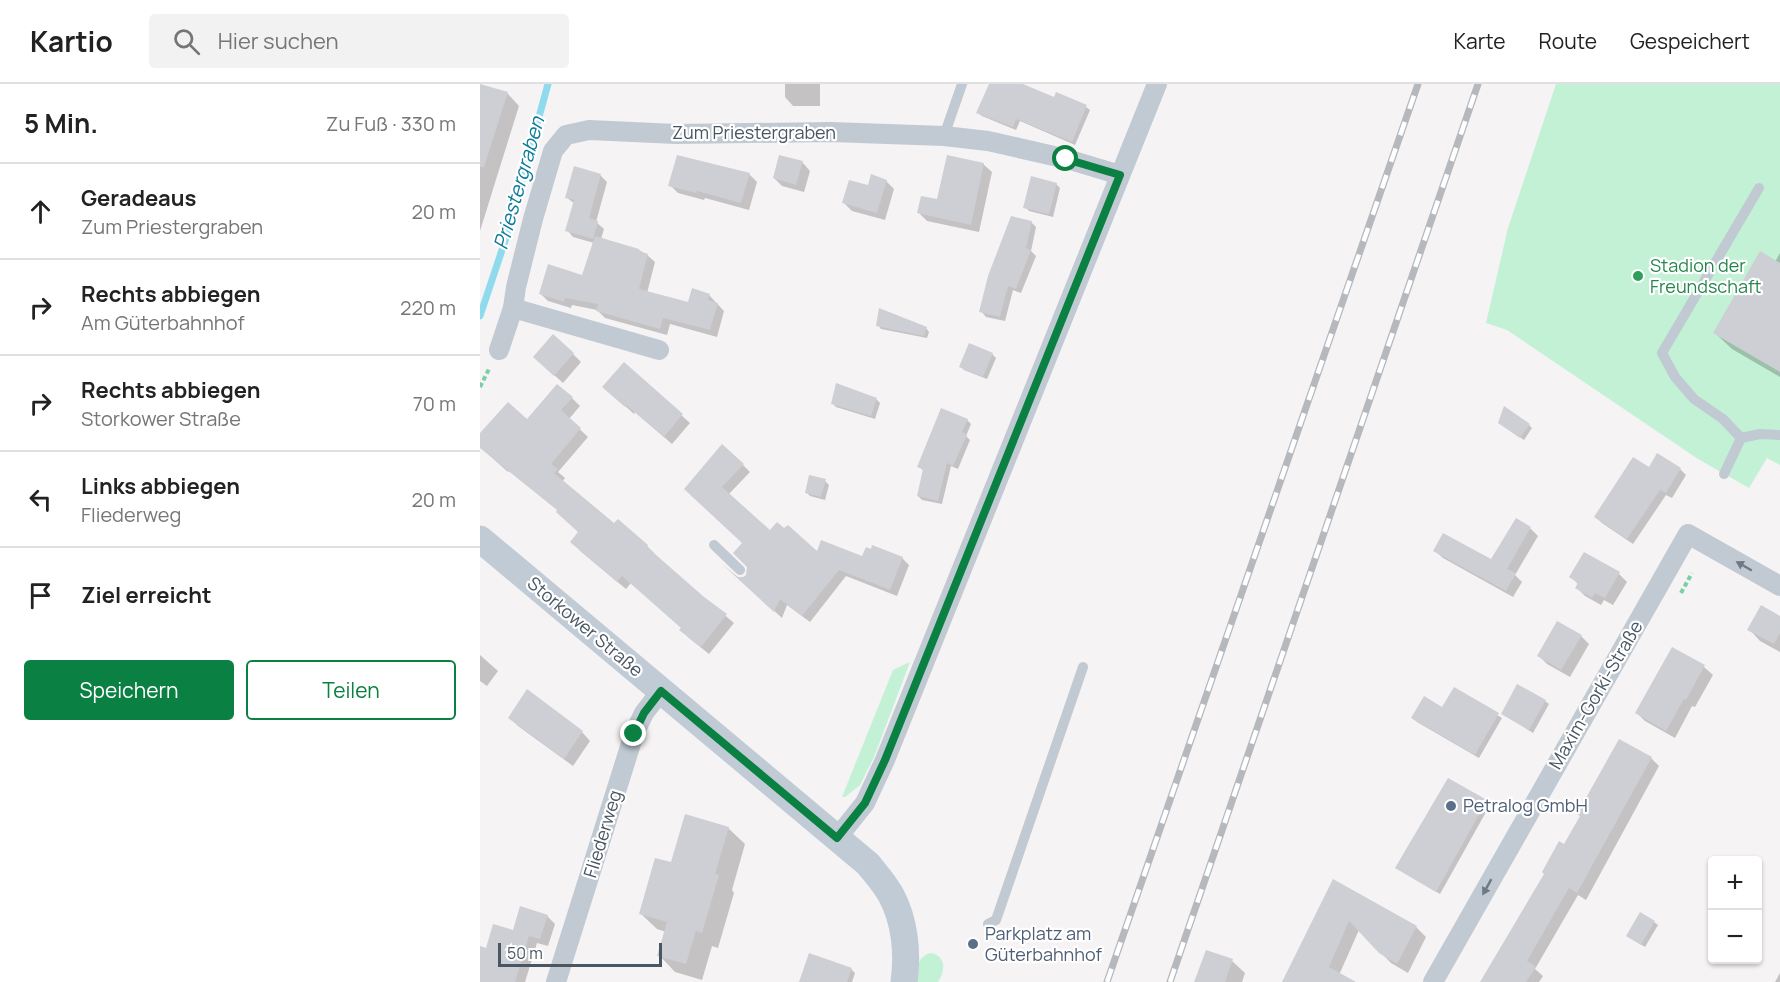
<!DOCTYPE html>
<html lang="de">
<meta charset="utf-8">
<style>
:root{--surface:#fff;--page:#f2f2f2;--text:#222;--muted:#767676;--line:#e0e0e0;--accent:#0b8043}
body{margin:0;font-family:Manrope,sans-serif;background:var(--page);color:var(--text)}
.controls{position:absolute;right:18px;bottom:18px;display:grid;overflow:hidden;border-radius:6px;box-shadow:0 2px 4px #0004}
.controls button{width:54px;height:54px;display:grid;place-items:center;padding:0;border:0;border-bottom:2px solid var(--line);background:var(--surface);color:var(--text);font:30px sans-serif}
.scale{position:absolute;left:18px;bottom:15px;width:164px;box-sizing:border-box;padding-left:6px;border:3px solid #4a5661;border-top:0;font-size:16px;line-height:21px;white-space:nowrap;color:#4a5661;-webkit-text-stroke:4px #fff;paint-order:stroke}
.stop{position:absolute;width:18px;height:18px;margin:-14px;border:4px solid #0b8043;border-radius:50%;background:#fff}
.stop.end{background:#0b8043;border-color:#fff;box-shadow:0 2px 6px #0008}
.list{margin:0;padding:0;list-style:none}
h2{display:flex;justify-content:space-between;align-items:center;height:78px;margin:0;padding:0 24px;font-size:26px}
h2 small{font-size:20px;font-weight:400;color:var(--muted)}
.list li{display:grid;grid-template-columns:39px 1fr auto;gap:18px;align-items:center;box-sizing:border-box;height:96px;padding:0 24px;border-top:2px solid var(--line)}
.list b{display:block;font-size:22px;white-space:nowrap}
.list p{margin:0;font-size:20px;white-space:nowrap;color:var(--muted)}
.list em{font-size:20px;font-style:normal;color:var(--muted)}
.actions{display:flex;gap:12px;padding:18px 24px}
.actions a{flex:1;padding:14px 0;border:2px solid var(--accent);border-radius:6px;text-align:center;font-size:21px;color:var(--accent)}
.actions .main{background:var(--accent);color:#fff}
.icon{flex:none;width:33px;height:33px;fill:none;stroke:currentColor;stroke-width:2;stroke-linecap:round;stroke-linejoin:round}
.map{position:relative;flex:none;width:1300px;height:898px;overflow:hidden}
header{display:flex;align-items:center;gap:36px;box-sizing:border-box;height:84px;padding:0 30px;background:var(--surface);border-bottom:2px solid var(--line)}
header strong{font-size:28px}
nav{display:flex;gap:33px;margin-inline-start:auto;font-size:21px}
.search{width:420px;height:54px;background:var(--page);display:flex;align-items:center;gap:15px;box-sizing:border-box;padding:0 21px;border-radius:6px;color:var(--muted);font-size:22px}
main{display:flex}
aside{flex:1;background:var(--surface)}
.map>svg:first-child{display:block}
</style>
<header>
<strong>Kartio</strong>
<div class="search"><svg class="icon" aria-label="search" viewBox="0 0 24 24"><circle cx="10" cy="10" r="6"/><path d="M15 15l6 6"/></svg>Hier suchen</div>
<nav><a>Karte</a><a>Route</a><a>Gespeichert</a></nav>
</header>
<main>
<aside>
<h2>5 Min.<small>Zu Fuß · 330 m</small></h2>
<ul class="list">
<li><svg class="icon" aria-label="ahead" viewBox="0 0 24 24"><path d="M12 20V5M6 11l6-6 6 6"/></svg><div><b>Geradeaus</b><p>Zum Priestergraben</p></div><em>20 m</em></li>
<li><svg class="icon" aria-label="right" viewBox="0 0 24 24"><path d="M7 20v-9h11M14 6l5 5-5 5"/></svg><div><b>Rechts abbiegen</b><p>Am Güterbahnhof</p></div><em>220 m</em></li>
<li><svg class="icon" aria-label="right" viewBox="0 0 24 24"><path d="M7 20v-9h11M14 6l5 5-5 5"/></svg><div><b>Rechts abbiegen</b><p>Storkower Straße</p></div><em>70 m</em></li>
<li><svg class="icon" aria-label="left" viewBox="0 0 24 24"><path d="M17 20v-9H6M10 6l-5 5 5 5"/></svg><div><b>Links abbiegen</b><p>Fliederweg</p></div><em>20 m</em></li>
<li><svg class="icon" aria-label="arrive" viewBox="0 0 24 24"><path d="M6 21V4h12l-3 4 3 4H6"/></svg><div><b>Ziel erreicht</b></div></li>
</ul>
<div class="actions"><a class="main">Speichern</a><a>Teilen</a></div>
</aside>
<div class="map">
<svg width="1300" height="898" viewBox="0 0 1300 898">
<rect width="100%" height="100%" fill="#f5f3f3"/>
<!-- green -->
<g fill="#c3f1d5">
<polygon points="1076,0 1300,0 1300,381 1287,374 1269,404 1218,375 1027,246 1006,239 1028,144"/>
<polygon points="430,578 394,673 380,701 365,713 362,713 413,586"/>
<path d="M450,869C466,871 466,886 458,898H436C437,885 436,874 450,869Z"/>
</g>
<!-- shadow -->
<g fill="#0003">
<polygon points="305,0 340,0 340,22 313,22 305,13"/>
<polygon points="510,0 539,0 575,14 606,23 610,26 595,61 540,37 536,46 502,32 498,29"/>
<polygon points="0,1 27,9 39,22 0,147"/>
<polygon points="322,78 330,87 324,108 302,102 294,94"/>
<polygon points="503,80 512,88 499,148 447,137 439,129 458,117"/>
<polygon points="95,84 121,92 127,98 116,138 124,145 121,155 159,166 167,171 175,178 167,209 209,220 229,211 244,227 237,253 190,240 187,251 125,234 117,226 92,221 91,224 68,217 61,210 103,193 114,159 93,153 87,146 95,120 86,113"/>
<polygon points="269,90 277,98 269,126 225,114 224,116 198,109 190,101"/>
<polygon points="406,97 414,105 405,136 372,127 364,119 389,103"/>
<polygon points="576,100 580,104 573,133 549,127 545,123"/>
<polygon points="551,138 556,143 551,167 556,172 541,209 533,206 525,237 506,233 501,227"/>
<polygon points="1300,169 1300,293 1252,265 1235,249 1295,178"/>
<polygon points="398,241 446,244 449,248 447,254 401,245"/>
<polygon points="93,270 101,278 83,299 63,281"/>
<polygon points="512,270 516,274 507,295 484,286 481,282"/>
<polygon points="144,280 210,339 192,360 155,328 154,330 133,311"/>
<polygon points="92,314 100,322 89,335 108,353 78,388 85,394 82,398 134,442 167,462 175,470 174,471 254,539 229,570 209,554 201,546 202,544 151,499 146,505 99,466 100,448 79,427 29,387 28,388 0,363 0,351 47,337"/>
<polygon points="396,315 400,319 395,335 356,323 352,319"/>
<polygon points="487,336 491,340 486,352 490,356 478,385 471,382 462,420 442,416 438,412 444,387 438,382"/>
<polygon points="1049,341 1052,344 1044,356 1024,342"/>
<polygon points="263,381 270,388 248,411 290,449 337,469 383,474 422,474 429,481 417,512 366,492 330,538 307,521 302,534 259,495 267,492 269,483 264,460 213,411"/>
<polygon points="1170,385 1200,385 1206,391 1192,414 1186,411 1153,460 1122,439 1116,433"/>
<polygon points="345,397 349,401 345,416 330,412 327,409"/>
<polygon points="1050,444 1058,452 1035,491 1042,498 1033,513 963,474 955,467 1011,477"/>
<polygon points="1139,490 1147,498 1133,521 1124,516 1121,521 1105,512 1097,504 1099,501 1091,493"/>
<polygon points="1281,523 1300,533 1300,568 1280,557 1269,545"/>
<polygon points="1101,552 1109,560 1090,593 1067,580 1059,572"/>
<polygon points="1192,565 1224,583 1233,591 1215,623 1212,622 1195,654 1165,637 1157,629"/>
<polygon points="0,571 18,587 7,602 0,597"/>
<polygon points="975,605 1022,634 999,674 937,638 933,634 963,625"/>
<polygon points="47,608 102,648 110,657 93,682 38,642 30,634"/>
<polygon points="1065,617 1069,620 1053,649 1023,630"/>
<polygon points="1171,674 1179,682 1106,816 1098,811 1055,885 1063,892 1059,898 1002,898 1066,790 1085,762"/>
<polygon points="1006,717 1010,721 960,810 917,784"/>
<polygon points="248,744 265,760 252,806 254,809 238,864 232,862 222,896 195,888 179,871 186,848 177,845 160,829 192,780"/>
<polygon points="854,797 936,843 946,853 928,889 911,879 879,846 859,891 872,898 804,898"/>
<polygon points="67,832 75,840 68,862 57,859 45,898 0,898 0,864 7,866 34,848"/>
<polygon points="1174,838 1178,841 1165,863 1148,852"/>
<polygon points="752,877 765,889 762,898 716,898"/>
<polygon points="371,885 375,889 372,898 320,898"/>
<polygon points="1300,889 1300,898 1295,898"/>
</g>
<g fill="none" stroke-linecap="round" stroke-linejoin="round">
<!-- stream -->
<polyline stroke="#90daee" stroke-width="7" points="0,232 25,157 68,0"/>
</g>
<!-- building -->
<g fill="#cdcfd5">
<polygon points="0,0 28,8 4,83 0,83"/>
<polygon points="509,0 543,0 574,13 576,8 607,21 592,58 536,35 533,43 496,29"/>
<polygon points="197,71 270,89 261,119 217,107 216,109 188,102"/>
<polygon points="299,71 323,77 316,101 293,94"/>
<polygon points="467,71 504,79 491,141 437,129 441,112 457,115"/>
<polygon points="94,82 121,90 109,134 118,137 113,155 85,147 94,116 85,114"/>
<polygon points="391,90 407,96 397,129 362,119 369,96 388,101"/>
<polygon points="551,92 577,99 569,130 543,124"/>
<polygon points="531,132 552,137 546,164 551,166 536,205 528,202 520,233 499,228 508,192"/>
<polygon points="115,152 159,165 159,167 168,170 159,205 208,218 212,204 230,210 228,216 238,219 230,246 183,234 180,245 116,227 118,220 85,214 84,218 59,210 68,180 102,191"/>
<polygon points="1280,167 1300,179 1300,288 1233,249"/>
<polygon points="399,224 447,243 444,252 396,242"/>
<polygon points="73,250 94,269 74,292 53,273"/>
<polygon points="489,259 513,269 503,293 479,283"/>
<polygon points="144,278 203,330 184,353 146,321 145,323 122,303"/>
<polygon points="356,299 397,314 391,332 351,320"/>
<polygon points="77,300 93,313 81,326 101,344 71,380 78,385 74,389 134,439 138,435 168,461 167,463 224,513 247,530 221,563 199,546 201,544 142,492 137,498 90,458 98,448 76,428 77,426 0,364 0,349 28,318 47,335"/>
<polygon points="1024,322 1050,340 1040,354 1018,339"/>
<polygon points="461,324 488,335 482,348 487,351 473,382 467,379 458,417 437,412 443,385 437,383"/>
<polygon points="242,360 264,380 242,403 290,446 297,438 304,444 308,441 337,467 341,456 382,472 386,463 391,465 392,461 423,473 410,506 359,486 322,532 300,515 294,528 242,480 258,493 263,493 266,491 267,483 253,469 262,459 204,405"/>
<polygon points="1177,369 1201,384 1186,409 1180,406 1147,455 1114,433 1153,373 1169,383"/>
<polygon points="329,391 346,395 341,413 325,409"/>
<polygon points="1036,434 1051,443 1027,485 1036,489 1026,507 953,467 963,449 1011,475"/>
<polygon points="1104,468 1140,488 1125,514 1115,509 1112,514 1095,504 1098,499 1089,493"/>
<polygon points="1281,521 1300,532 1300,549 1294,560 1267,546"/>
<polygon points="1077,537 1102,551 1081,586 1057,572"/>
<polygon points="1192,563 1225,581 1206,616 1204,615 1186,647 1155,629"/>
<polygon points="1037,600 1066,616 1049,646 1021,630"/>
<polygon points="974,603 1019,629 995,671 931,634 944,612 962,623"/>
<polygon points="47,605 103,647 84,675 28,634"/>
<polygon points="1139,655 1172,673 1097,809 1089,804 1047,877 1056,883 1046,898 1000,898 1064,790 1062,788 1079,757 1084,760 1100,732 1097,730"/>
<polygon points="968,694 1007,716 956,808 915,784"/>
<polygon points="205,730 249,743 235,790 239,791 222,849 216,847 206,880 177,872 187,838 159,830 175,774 191,778"/>
<polygon points="853,795 937,842 917,880 899,869 869,837 849,883 876,898 802,898"/>
<polygon points="40,822 68,831 60,855 49,852 35,898 0,898 0,862 6,864 13,840 33,846"/>
<polygon points="1160,828 1175,837 1161,861 1146,852"/>
<polygon points="726,866 753,875 745,898 714,898"/>
<polygon points="329,869 372,884 367,898 319,898"/>
</g>
<g fill="none" stroke-linecap="round" stroke-linejoin="round">
<!-- path -->
<g stroke="#7ad0a6" stroke-width="4" stroke-dasharray="4.5 3" stroke-linecap="butt">
<polyline points="0,303 10,283"/>
<polyline points="1201,509 1212,489"/>
</g>
<!-- service -->
<g stroke="#c1cad2" stroke-width="10">
<polyline points="464,52 482,0"/>
<polyline points="1261,354 1243,335 1214,315 1195,293 1182,269 1279,104"/>
<polyline points="1261,354 1280,350 1300,351"/>
<polyline points="1244,390 1261,354"/>
<polyline points="234,461 260,486"/>
<polyline points="508,840 516,836 603,583"/>
</g>
<!-- minor -->
<g stroke="#c1cad2" stroke-width="20">
<polyline points="33,224 179,266"/>
<polyline points="19,266 33,224 36,203 53,135 73,67 86,51 109,46 196,50 351,48 464,52 508,57 587,75 640,91"/>
<polyline points="357,754 385,719 405,676 677,0"/>
<polyline points="76,898 154,650 164,629 181,607"/>
<polyline points="953,898 1208,450 1300,502"/>
</g>
<!-- secondary -->
<path stroke="#c1cbd6" stroke-width="27" d="M0,455L388,780C396,790 405,800 411,811C425,837 428,869 424,898"/>
<defs>
<g id="rail">
<polyline points="627,898 938,0"/>
<polyline points="690,898 998,0"/>
</g>
</defs>
<!-- rail casing -->
<use href="#rail" stroke="#b5b8bd" stroke-width="7"/>
<!-- rail -->
<use href="#rail" stroke="#fff" stroke-width="4.5" stroke-dasharray="14" stroke-linecap="butt"/>
</g>
<!-- one-way arrows -->
<defs><path id="oneway-solid" d="M-6-.8H1V-3.2L6.5 0L1 3.2V.8H-6Z" transform="scale(1.5)"/></defs>
<g fill="#6e7983">
<use href="#oneway-solid" transform="translate(1264 482) rotate(-150)"/>
<use href="#oneway-solid" transform="translate(1007 803) rotate(119)"/>
</g>
<g fill="none" stroke-linecap="round" stroke-linejoin="round">
<!-- route -->
<polyline stroke="#0b8043" stroke-width="8" points="154,650 164,629 181,607 357,754 385,719 405,676 640,91 586,75"/>
</g>
<!-- markers -->
<circle fill="#2e9e5b" stroke="#fff" stroke-width="2" cx="1158" cy="192" r="6"/>
<g fill="#5c6f8a" stroke="#fff" stroke-width="2">
<circle cx="971" cy="722" r="6"/>
<circle cx="493" cy="860" r="6"/>
</g>
<g text-anchor="middle" stroke-width="4.5" stroke-linejoin="round" paint-order="stroke">
<!-- street labels -->
<g font-size="18" fill="#4a5661" stroke="#fff">
<text x="274" y="55">Zum Priestergraben</text>
<text transform="translate(105 543) rotate(40)" y="6">Storkower Straße</text>
<text transform="translate(1116 611) rotate(-60)" y="6">Maxim-Gorki-Straße</text>
<text transform="translate(123 750) rotate(-73)" y="6">Fliederweg</text>
</g>
<!-- leisure labels -->
<g font-size="18" fill="#27864d" stroke="#fff" text-anchor="start">
<text x="1170" y="188">Stadion der<tspan x="1170" dy="21">Freundschaft</tspan></text>
</g>
<!-- service labels -->
<g font-size="18" fill="#4e5e75" stroke="#fff" text-anchor="start">
<text x="983" y="728">Petralog GmbH</text>
<text x="505" y="856">Parkplatz am<tspan x="505" dy="21">Güterbahnhof</tspan></text>
</g>
<!-- water labels -->
<g font-size="20" font-style="italic" fill="#0c7c9b" stroke="#fff">
<text transform="translate(39 99) rotate(-74)" y="7">Priestergraben</text>
</g>
</g>
</svg>
<div class="controls">
<button>+</button>
<button>−</button>
</div>
<div class="scale">50 m</div>
<div class="stop" style="left:586px;top:75px"></div>
<div class="stop end" style="left:154px;top:650px"></div>
</div>
</main>
